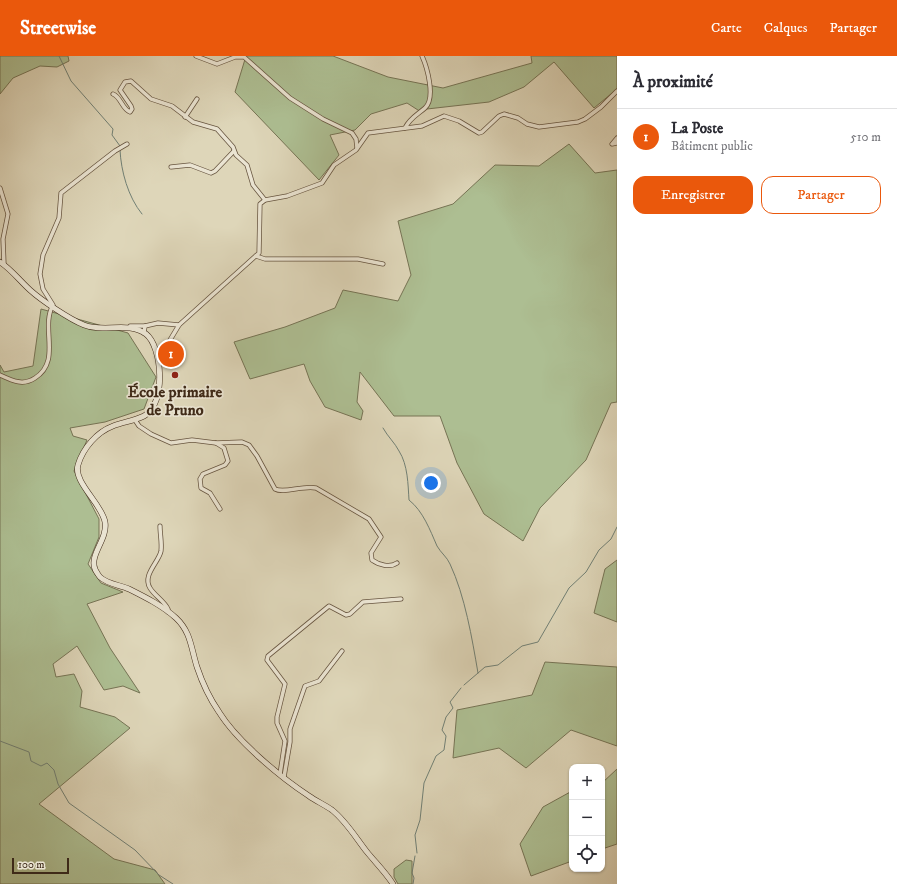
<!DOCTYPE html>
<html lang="fr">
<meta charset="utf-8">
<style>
:root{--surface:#fff;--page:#f7f7f7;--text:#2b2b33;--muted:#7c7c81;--line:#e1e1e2;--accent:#ea580c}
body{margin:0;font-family:"IM FELL DW Pica",serif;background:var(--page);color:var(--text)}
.controls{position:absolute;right:12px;bottom:12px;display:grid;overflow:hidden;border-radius:8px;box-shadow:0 1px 3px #0004}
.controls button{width:36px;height:36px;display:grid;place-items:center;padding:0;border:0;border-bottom:1px solid var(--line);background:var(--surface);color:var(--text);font:20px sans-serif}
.scale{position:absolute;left:12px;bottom:10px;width:57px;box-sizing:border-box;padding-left:4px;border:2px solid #3f2a18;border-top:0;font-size:11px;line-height:14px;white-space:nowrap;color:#3f2a18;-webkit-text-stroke:3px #eae4d2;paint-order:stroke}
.you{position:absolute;left:431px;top:427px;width:14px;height:14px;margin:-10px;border:3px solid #fff;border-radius:50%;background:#1a73e8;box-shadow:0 0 0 6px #1a73e833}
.badge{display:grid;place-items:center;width:26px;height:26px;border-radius:50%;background:var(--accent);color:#fff;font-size:13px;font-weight:700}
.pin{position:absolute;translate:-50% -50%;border:2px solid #fff;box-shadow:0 1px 4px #0006}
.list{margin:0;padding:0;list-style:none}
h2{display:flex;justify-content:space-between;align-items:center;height:52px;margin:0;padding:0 16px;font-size:17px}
h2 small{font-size:13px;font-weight:400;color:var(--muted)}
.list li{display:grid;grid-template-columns:26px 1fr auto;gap:12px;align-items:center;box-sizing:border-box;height:56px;padding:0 16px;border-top:1px solid var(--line)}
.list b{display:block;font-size:15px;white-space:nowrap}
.list p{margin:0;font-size:13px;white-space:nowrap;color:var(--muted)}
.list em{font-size:13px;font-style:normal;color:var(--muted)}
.actions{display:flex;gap:8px;padding:12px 16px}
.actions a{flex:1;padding:9px 0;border:1px solid var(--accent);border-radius:12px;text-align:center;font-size:14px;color:var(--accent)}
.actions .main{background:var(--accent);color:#fff}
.icon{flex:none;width:22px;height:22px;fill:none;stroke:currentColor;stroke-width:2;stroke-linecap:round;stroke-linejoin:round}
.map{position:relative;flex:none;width:617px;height:828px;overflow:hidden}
header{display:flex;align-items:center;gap:24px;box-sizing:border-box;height:56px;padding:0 20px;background:var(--accent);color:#fff}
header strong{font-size:19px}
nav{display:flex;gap:22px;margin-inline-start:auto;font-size:14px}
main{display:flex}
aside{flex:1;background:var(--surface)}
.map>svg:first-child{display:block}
</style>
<header>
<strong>Streetwise</strong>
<nav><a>Carte</a><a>Calques</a><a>Partager</a></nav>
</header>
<main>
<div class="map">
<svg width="617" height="828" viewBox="0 0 617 828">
<rect width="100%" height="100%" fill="#ded6b9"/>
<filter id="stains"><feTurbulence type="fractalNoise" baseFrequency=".005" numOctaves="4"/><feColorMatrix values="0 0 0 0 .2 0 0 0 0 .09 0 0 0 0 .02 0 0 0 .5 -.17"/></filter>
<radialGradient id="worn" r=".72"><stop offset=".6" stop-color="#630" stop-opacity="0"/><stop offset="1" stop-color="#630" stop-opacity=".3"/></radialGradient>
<!-- green -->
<g fill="#adbe92" stroke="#767455">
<polygon points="0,0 68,0 69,5 57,11 40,10 13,22 0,38"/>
<polygon points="246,0 333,0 388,21 443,32 532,7 531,0 617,0 617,33 594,52 554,6 524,31 489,46 427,53 421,56 407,47 371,58 355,74 330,79 339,99 319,124 235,36"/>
<polygon points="569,88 595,117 617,114 617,346 611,347 586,404 540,452 523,485 484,458 457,407 440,360 394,360 360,316 357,346 363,355 361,364 325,351 310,325 304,308 250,323 234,286 285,271 335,252 343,234 398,245 411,219 398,165 453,148 495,109 539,110"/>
<polygon points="41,253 128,277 156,321 144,353 105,366 70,372 73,380 87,384 74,415 99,463 99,481 88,508 101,527 123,536 87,548 110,592 140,637 123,630 104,634 77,590 53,608 56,621 74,618 82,635 80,651 115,661 130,672 39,748 114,803 155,814 165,828 0,828 0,309 4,316 33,310"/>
<polygon points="617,504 617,566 594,557 605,513"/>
<polygon points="545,606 617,611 617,690 571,674 526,712 499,692 453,702 457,654 532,639"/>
<polygon points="617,713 617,788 602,793 602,727"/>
<polygon points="572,735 572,805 531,820 520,788 543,751"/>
<polygon points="406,804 412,805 412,828 398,828 394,821 394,813"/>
</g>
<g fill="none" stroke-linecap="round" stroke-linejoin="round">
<!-- stream -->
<g stroke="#718075" stroke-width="1">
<polyline points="59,0 71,25 113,73 112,79 120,90"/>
<path d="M120,94C121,115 128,141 142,158"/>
<path d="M383,372C388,381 395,387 399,395C408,409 408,429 409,444C423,455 430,474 437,490C441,497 447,501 450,508C465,540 472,582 478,617"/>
<polyline points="464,629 485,611 498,609 522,590 538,586 569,532 586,516 599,494 611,483 617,471"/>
<polyline points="0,685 29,696 31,705 41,710 47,707 54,714 58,728 69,747 135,794 159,819 173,828"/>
<polyline points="417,797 415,779 420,764 424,727 436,700 444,694 446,680 442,674 446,661 453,652 450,646 461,632"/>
<polyline points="413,828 414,822 412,817 415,800"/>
</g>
<defs>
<g id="street">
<polyline points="196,0 217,8 235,1 244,1 290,42 323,63 352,77 356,83 357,92"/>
<path d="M113,38C121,41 122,53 130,56L132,53L131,50L120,34L125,26L131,25L151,43L172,50L193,66L217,73L233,91L236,99L247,109L253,129L265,144"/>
<polyline points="185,61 197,43"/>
<path d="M405,72C410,62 417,59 425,52C436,42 427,11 422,0"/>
<polyline points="617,82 612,88 617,87"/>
<polyline points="171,111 190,109 211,117 215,115 234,95"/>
<polyline points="0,132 8,158 3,183 4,208"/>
<polyline points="256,200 265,203 358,203 383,208"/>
<polyline points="130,270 145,270"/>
<polyline points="144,277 145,270 158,267 179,269"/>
<polyline points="159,309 170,284 179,269 259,197 260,148 265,144 287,140 322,127 334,109 356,94 368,77 422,70 444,60 459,65 479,77 482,76 499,60 504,58 518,62 527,68 539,71 578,66 585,63 601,51 617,35"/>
<path d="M0,319C13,325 23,330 35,322C62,305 40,272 53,249L43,233L40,218L43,199L59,162L61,137L115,95L127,88"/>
<path d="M135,364L139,370L151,378L171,387L192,384L216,387L242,386L249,389L257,400L275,433C284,438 303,429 316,432L369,463L381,481L371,497L372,504C379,509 390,512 397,507"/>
<polyline points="216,387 224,392 228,405 225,409 203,418 200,423 201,432 210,437 220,453"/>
<path d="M160,470C160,478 162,487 161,495C159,506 142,519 150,532C155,540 164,545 168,553V556"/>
<polyline points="280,718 285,685 277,667 277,661 285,628 267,604 268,600 329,550 346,559 350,558 363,546 401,543"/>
<polyline points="284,721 290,686 290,673 305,630 319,625 342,595"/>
</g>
<path id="secondary" d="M0,206C11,213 20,225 30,234C41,244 69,263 84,269C103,277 129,265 146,278C162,290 167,348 144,360C134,365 123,366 113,370C97,376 83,392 78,409C73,426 102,448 105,466C108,483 89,499 95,513C95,514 99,520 100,521C107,528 120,529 129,533C145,541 163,550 176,562C191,576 191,592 197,611C202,626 210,643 219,656C237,685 280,721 309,740C316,745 325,749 332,754C346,765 356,782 367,796C376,807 386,817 393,828"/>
</defs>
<!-- street casing -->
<use href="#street" stroke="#675540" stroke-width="5"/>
<!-- secondary casing -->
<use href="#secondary" stroke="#3f2a18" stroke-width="6"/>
<!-- street -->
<use href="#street" stroke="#eae4d2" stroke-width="3.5"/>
<!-- secondary -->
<use href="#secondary" stroke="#eae4d2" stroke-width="5"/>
</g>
<!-- markers -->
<circle fill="#8f2418" stroke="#eae4d2" stroke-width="1.5" cx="175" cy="319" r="4"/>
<g text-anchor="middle" stroke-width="3.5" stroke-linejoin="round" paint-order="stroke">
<!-- poi labels -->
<g font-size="16" font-weight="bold" fill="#3f2a18" stroke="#eae4d2">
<text x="175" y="341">École primaire<tspan x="175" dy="18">de Pruno</tspan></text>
</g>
</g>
<rect width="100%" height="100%" filter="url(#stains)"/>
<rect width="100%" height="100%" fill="url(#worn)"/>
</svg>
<div class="controls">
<button>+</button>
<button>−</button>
<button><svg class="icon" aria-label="locate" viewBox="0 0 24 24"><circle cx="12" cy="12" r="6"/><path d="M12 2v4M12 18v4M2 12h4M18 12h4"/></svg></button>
</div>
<div class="scale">100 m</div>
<div class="you"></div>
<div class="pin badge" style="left:171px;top:298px">1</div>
</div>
<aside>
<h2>À proximité<small></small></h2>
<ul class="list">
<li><span class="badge">1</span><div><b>La Poste</b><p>Bâtiment public</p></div><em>510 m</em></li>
</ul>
<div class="actions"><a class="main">Enregistrer</a><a>Partager</a></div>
</aside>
</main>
